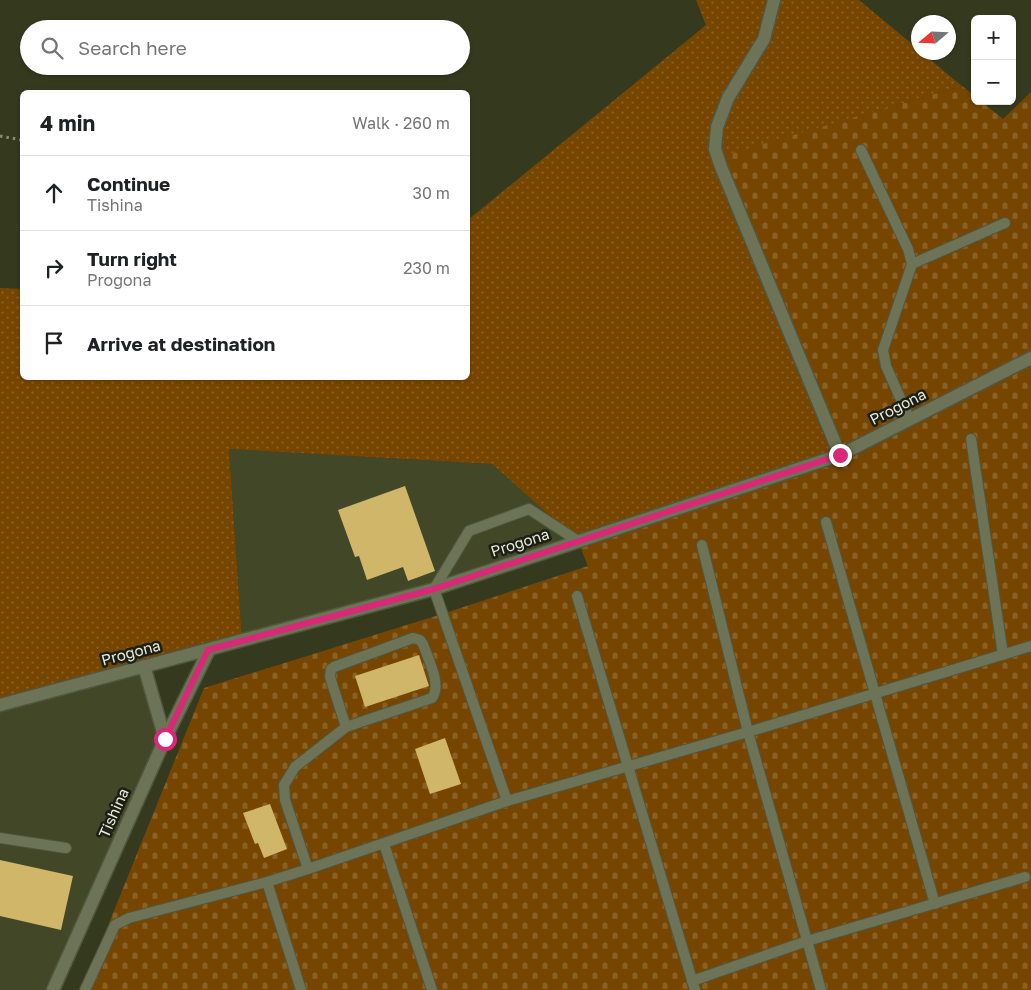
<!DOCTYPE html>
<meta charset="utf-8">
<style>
:root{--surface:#fff;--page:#f6f6f6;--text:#202124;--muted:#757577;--line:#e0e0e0}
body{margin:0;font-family:"Golos Text",sans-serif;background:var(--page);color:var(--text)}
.controls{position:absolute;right:15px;top:15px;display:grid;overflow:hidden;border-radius:8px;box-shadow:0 1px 4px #0004}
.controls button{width:45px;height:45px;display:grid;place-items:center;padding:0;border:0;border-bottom:1px solid var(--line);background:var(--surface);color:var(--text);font:25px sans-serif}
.compass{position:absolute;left:911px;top:15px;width:45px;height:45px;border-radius:50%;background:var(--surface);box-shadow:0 1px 4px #0004;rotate:251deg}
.stop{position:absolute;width:15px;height:15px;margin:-11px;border:4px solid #db2777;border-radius:50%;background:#fff}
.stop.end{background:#db2777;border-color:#fff;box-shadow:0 1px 5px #0008}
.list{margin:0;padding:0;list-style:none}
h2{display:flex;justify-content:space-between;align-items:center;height:65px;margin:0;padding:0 20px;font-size:21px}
h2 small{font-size:16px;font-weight:400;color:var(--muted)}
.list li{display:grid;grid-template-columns:32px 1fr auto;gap:15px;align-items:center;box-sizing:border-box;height:75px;padding:0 20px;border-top:1px solid var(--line)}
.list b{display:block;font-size:19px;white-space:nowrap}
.list p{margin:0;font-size:16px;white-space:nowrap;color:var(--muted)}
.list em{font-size:16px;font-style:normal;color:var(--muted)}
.icon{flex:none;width:28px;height:28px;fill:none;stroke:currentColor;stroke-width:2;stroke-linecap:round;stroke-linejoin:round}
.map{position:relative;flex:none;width:1031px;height:990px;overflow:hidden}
.search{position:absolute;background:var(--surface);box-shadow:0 1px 4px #0004;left:20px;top:20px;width:450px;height:55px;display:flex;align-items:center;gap:12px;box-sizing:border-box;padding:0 18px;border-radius:28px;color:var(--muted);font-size:19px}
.panel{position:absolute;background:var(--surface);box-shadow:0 1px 4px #0004;left:20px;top:90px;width:450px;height:290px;border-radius:8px}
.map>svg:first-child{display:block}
</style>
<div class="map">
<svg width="1031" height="990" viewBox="0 0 1031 990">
<defs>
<pattern id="grass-dots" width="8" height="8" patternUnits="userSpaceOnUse" patternTransform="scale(1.25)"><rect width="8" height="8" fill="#764601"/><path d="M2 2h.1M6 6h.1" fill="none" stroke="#8a6125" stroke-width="1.8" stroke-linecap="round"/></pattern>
<pattern id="cemetery-stones" width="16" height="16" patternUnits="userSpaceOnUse" patternTransform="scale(1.25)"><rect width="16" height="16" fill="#764601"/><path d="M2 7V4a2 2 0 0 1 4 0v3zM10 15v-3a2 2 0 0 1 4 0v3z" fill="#8a6125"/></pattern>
</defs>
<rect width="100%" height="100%" fill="#353a1f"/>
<!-- built -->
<g fill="#414727">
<polygon points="229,449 492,464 578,541 242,640"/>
<polygon points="144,666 165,739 53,990 0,990 0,705"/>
</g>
<!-- grass -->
<polygon fill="url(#grass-dots)" points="696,0 859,0 918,49 918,52 922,53 962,86 718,158 840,455 578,541 492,464 229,449 242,640 0,705 0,288 22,289 22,378 468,378 468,220 706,25"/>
<!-- cemetery -->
<polygon fill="url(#cemetery-stones)" points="962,86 975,96 975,101 981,101 1003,119 1031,92 1031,990 82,990 204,688 442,614 588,566 578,541 839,455 718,157"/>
<!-- building -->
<g fill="#cfb668">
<polygon points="405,486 435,571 408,581 403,567 367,580 359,556 355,557 338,510"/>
<polygon points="419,655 429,686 365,707 355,676"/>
<polygon points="445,738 461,784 430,794 415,749"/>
<polygon points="270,804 287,849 264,858 258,843 255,844 243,813"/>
<polygon points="0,860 73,876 61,930 0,916"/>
</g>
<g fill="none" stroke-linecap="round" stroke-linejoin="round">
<defs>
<g id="service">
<polyline points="861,150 908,249 912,264 883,350 886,366 910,420"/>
<polyline points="912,264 1005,223"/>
<polyline points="971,439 1003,655"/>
<polyline points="826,522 935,904"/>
<polyline points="702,545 748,732 821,990"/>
<polyline points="577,596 695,990"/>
<path d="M346,727L330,677L331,669L334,667L413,638L420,640L423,644C428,659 442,685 432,698L346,727L295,767L284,785L285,800L308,869L507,801L434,589L469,531L529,509L578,541"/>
<polyline points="507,801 748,732 1031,646"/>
<polyline points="0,838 66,848"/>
<polyline points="384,844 432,990"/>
<polyline points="267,882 301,990"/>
<polyline points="692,981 807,941 1025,877"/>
<polyline points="85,990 115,925 129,918 267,882 308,869"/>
</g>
<g id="minor">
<polyline points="774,0 764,39 728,98 717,127 715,149 721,167 840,455"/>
<polyline points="144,666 165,739"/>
<polyline points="0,705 434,589 840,455 1031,358"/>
<polyline points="53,990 165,739 209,650"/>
</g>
</defs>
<!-- service casing -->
<use href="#service" stroke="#51563e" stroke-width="12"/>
<!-- minor casing -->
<use href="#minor" stroke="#51563e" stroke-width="15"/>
<!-- path -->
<polyline stroke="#8a8e78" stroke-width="3" stroke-dasharray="2.5 4" stroke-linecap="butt" points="0,136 22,140"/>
<!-- service -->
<use href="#service" stroke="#6d7356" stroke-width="10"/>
<!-- minor -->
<use href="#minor" stroke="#6d7356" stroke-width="12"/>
</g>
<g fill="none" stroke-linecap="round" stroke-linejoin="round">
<!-- route -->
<polyline stroke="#db2777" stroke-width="6" points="165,739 208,650 434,589 840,455"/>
</g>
<g text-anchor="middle" stroke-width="5" stroke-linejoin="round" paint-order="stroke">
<!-- street labels -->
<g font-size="15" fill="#e8ebdb" stroke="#1d1f14">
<text transform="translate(898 407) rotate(-27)" y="5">Progona</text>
<text transform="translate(520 543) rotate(-18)" y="5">Progona</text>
<text transform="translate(131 653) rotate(-15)" y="5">Progona</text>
<text transform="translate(114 813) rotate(-66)" y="5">Tishina</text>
</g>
</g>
</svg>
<div class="controls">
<button>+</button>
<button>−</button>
</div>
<svg class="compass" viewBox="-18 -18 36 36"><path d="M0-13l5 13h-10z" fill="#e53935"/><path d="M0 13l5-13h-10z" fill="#757577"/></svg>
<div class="stop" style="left:165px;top:739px"></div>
<div class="stop end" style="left:840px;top:455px"></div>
<div class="search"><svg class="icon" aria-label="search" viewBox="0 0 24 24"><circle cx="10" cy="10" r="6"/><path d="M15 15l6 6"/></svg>Search here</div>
<section class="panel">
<h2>4 min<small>Walk · 260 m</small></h2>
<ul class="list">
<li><svg class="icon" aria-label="ahead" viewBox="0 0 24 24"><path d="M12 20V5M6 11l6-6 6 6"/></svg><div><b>Continue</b><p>Tishina</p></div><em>30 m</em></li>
<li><svg class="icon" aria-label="right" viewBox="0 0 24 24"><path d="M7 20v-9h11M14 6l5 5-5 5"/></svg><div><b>Turn right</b><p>Progona</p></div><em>230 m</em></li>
<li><svg class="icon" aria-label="arrive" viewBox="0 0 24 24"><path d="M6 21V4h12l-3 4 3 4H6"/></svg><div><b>Arrive at destination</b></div></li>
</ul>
</section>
</div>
